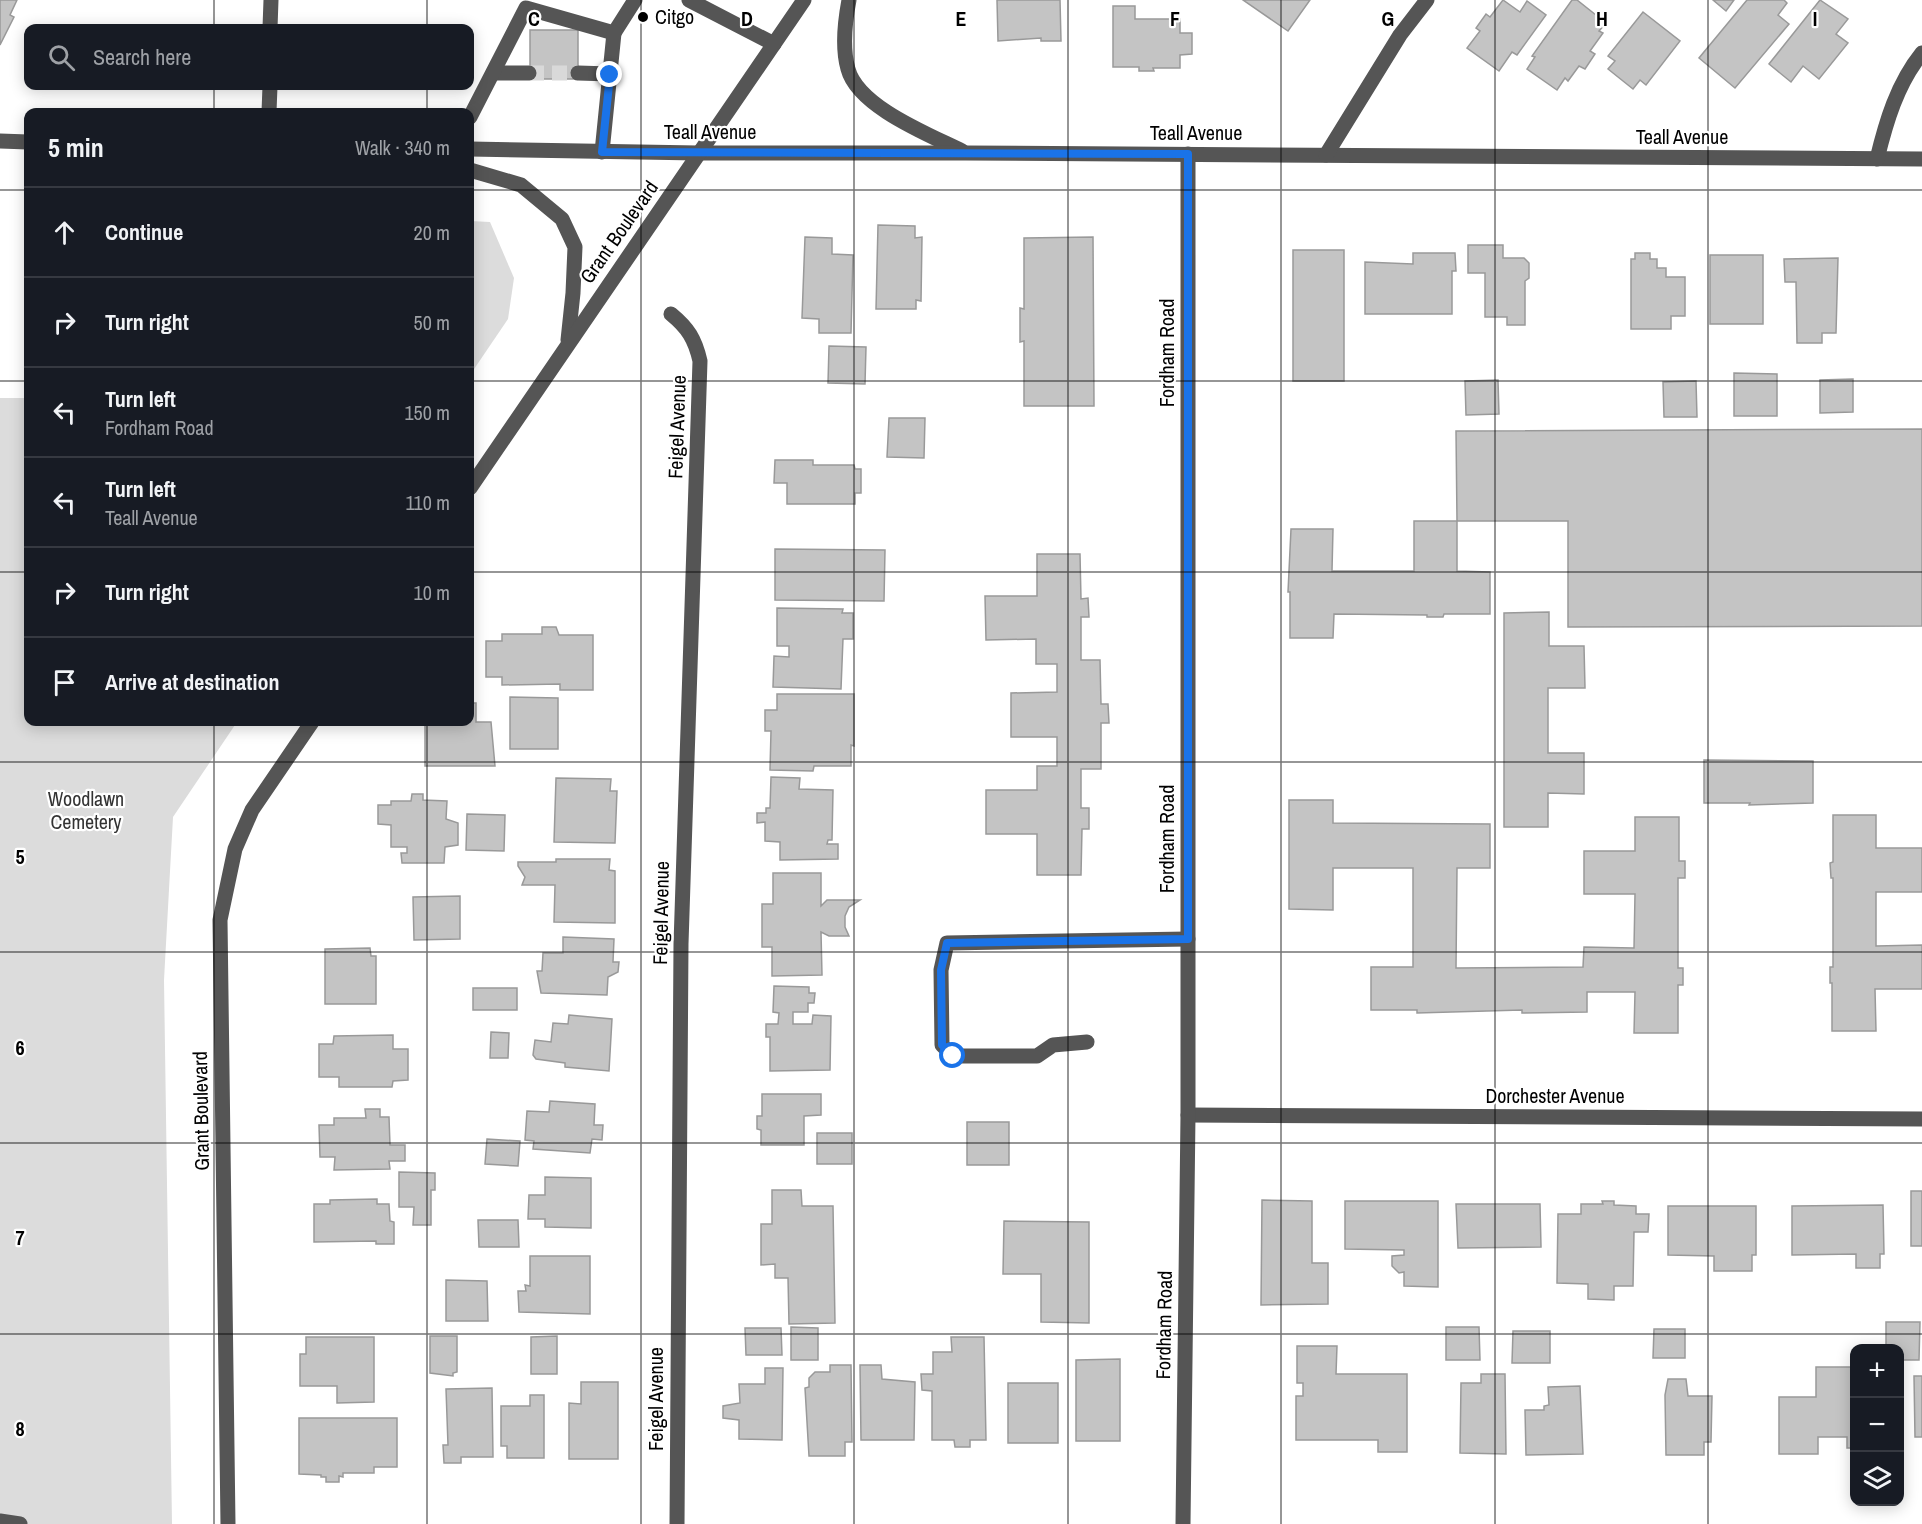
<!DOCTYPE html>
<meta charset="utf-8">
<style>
:root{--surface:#171b24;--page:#20242c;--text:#f1f3f6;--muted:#9ea1a6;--line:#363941}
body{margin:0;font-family:"Archivo Narrow",sans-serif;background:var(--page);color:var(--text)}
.controls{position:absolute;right:18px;bottom:18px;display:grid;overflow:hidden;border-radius:12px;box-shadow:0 3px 15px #0003}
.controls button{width:54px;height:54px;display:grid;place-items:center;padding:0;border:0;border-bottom:2px solid var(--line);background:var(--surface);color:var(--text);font:30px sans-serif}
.stop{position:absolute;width:18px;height:18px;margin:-14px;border:4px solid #1a73e8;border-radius:50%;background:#fff}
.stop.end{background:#1a73e8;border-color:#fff;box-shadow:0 2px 6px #0008}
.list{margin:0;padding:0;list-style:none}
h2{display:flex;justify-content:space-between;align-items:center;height:78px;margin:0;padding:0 24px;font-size:26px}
h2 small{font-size:20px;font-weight:400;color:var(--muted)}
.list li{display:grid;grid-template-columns:39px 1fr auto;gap:18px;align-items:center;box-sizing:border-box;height:90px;padding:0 24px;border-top:2px solid var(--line)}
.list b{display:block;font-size:22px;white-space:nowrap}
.list p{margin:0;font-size:20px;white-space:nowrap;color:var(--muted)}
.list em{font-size:20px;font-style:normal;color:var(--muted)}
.icon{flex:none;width:33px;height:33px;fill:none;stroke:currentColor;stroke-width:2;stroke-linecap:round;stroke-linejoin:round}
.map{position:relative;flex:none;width:1922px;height:1524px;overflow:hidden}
.search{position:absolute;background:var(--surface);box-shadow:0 3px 15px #0003;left:24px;top:24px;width:450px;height:66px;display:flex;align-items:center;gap:15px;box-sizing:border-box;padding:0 21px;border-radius:12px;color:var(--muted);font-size:22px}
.panel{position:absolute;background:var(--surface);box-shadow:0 3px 15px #0003;left:24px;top:108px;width:450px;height:618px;border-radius:12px}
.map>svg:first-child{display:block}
</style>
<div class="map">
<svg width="1922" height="1524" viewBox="0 0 1922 1524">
<rect width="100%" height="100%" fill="#fff"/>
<!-- green -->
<g fill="#dcdcdc">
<polygon points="470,221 490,222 514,278 508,319 470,375"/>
<polygon points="0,398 28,398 28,722 237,722 173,817 164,980 172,1524 0,1524"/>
</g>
<!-- building -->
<g fill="#c4c4c4" stroke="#999" stroke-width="1.5">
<polygon points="0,0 17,0 10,15 14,17 0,45"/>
<polygon points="997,0 1060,0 1061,41 1041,41 1041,38 998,41"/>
<polygon points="1243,0 1310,0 1288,31"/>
<polygon points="1503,0 1520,12 1527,1 1546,15 1517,55 1512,52 1499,71 1467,48 1480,31 1476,28 1486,14 1490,17"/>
<polygon points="1572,0 1577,0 1606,23 1599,31 1603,33 1590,51 1595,54 1585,69 1579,66 1568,81 1565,78 1557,90 1527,69 1535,57 1532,56"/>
<polygon points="1713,0 1734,0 1726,11"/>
<polygon points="1747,0 1784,0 1787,3 1778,15 1789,24 1735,88 1699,58"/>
<polygon points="1820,0 1848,19 1836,34 1848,43 1819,79 1803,66 1791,82 1769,64"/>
<polygon points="1113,6 1135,6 1135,19 1180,19 1180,33 1192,33 1192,54 1180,55 1180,68 1153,68 1154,71 1139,71 1139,67 1113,67"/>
<polygon points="1643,12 1680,41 1646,85 1640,80 1633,89 1608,69 1615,61 1608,56"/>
<rect x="530" y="30" width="48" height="49"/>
<polygon points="878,225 915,226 915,238 922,237 921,301 916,300 916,309 876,309"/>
<polygon points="805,237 832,238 832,254 853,255 851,333 819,333 819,319 802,318"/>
<polygon points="1093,237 1094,406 1024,406 1024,341 1020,342 1020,308 1024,309 1024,238"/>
<polygon points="1468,245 1503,245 1503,258 1524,258 1529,263 1529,278 1525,281 1525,325 1507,325 1507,317 1485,317 1485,273 1468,273"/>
<rect x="1293" y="250" width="51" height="131"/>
<polygon points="1413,253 1455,253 1456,271 1452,271 1452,314 1365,314 1365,262 1413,264"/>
<polygon points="1635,253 1650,253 1650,259 1657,259 1657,268 1666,268 1666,277 1685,277 1685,316 1671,316 1671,329 1631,329 1631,259 1635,259"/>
<rect x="1710" y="255" width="53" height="69"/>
<polygon points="1838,258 1836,333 1822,333 1822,343 1797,343 1796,282 1785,282 1784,259"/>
<polygon points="829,346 866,347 865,384 828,383"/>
<polygon points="1734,373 1777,374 1777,416 1734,416"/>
<polygon points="1853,379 1853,412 1820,413 1820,380"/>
<polygon points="1498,380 1499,414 1466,415 1465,381"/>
<polygon points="1696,381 1697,417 1664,417 1663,382"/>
<polygon points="889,418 925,418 924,458 887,457"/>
<polygon points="1922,429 1922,626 1568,627 1568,521 1457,521 1456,431"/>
<polygon points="775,460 813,460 813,465 854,465 855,469 861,469 861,493 855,493 855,504 787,504 787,483 774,483"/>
<polygon points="1414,521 1457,521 1457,571 1490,572 1490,614 1444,614 1443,617 1427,617 1427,615 1334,614 1333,638 1290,638 1290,592 1288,592 1291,529 1333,529 1332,571 1414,571"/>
<polygon points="775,549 885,550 884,601 775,600"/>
<polygon points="1037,554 1080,554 1081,599 1088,598 1089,617 1081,617 1081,660 1100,660 1101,704 1108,704 1109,723 1101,723 1101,769 1081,769 1081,808 1089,808 1089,829 1082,829 1081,875 1037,875 1037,834 986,834 986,790 1037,790 1037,766 1057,766 1057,737 1011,737 1011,693 1057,692 1057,664 1036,664 1036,639 986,640 985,596 1037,596"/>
<polygon points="777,608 843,609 842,613 853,613 853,639 843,639 841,689 773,687 774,656 789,657 789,646 777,646"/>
<polygon points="1549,612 1549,646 1584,646 1585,688 1548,688 1548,753 1584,753 1584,794 1548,793 1548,827 1504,827 1504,613"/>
<polygon points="542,627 556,627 559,635 593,635 593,690 560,690 560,684 502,685 502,677 486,677 486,641 502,641 502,634 542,634"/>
<polygon points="777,694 854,694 854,746 851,745 851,766 814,766 813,771 770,770 771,731 765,731 765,710 777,710"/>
<polygon points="510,697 558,698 558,749 510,749"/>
<polygon points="470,703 476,703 476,722 491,722 495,766 425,766 425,722 470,722"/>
<polygon points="1704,760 1813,761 1813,803 1749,805 1750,803 1704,803"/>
<polygon points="771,777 800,778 799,789 833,790 832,840 828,840 827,844 838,844 838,859 780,860 780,842 765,841 765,822 757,823 757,813 766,813 766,808 770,808"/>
<polygon points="556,778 611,779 610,791 617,791 615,843 554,842"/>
<polygon points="412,794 423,794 423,800 447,801 446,819 458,823 458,845 445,847 444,863 402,863 401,853 407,853 407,847 391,847 391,825 378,824 378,805 391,805 391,801 411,801"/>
<polygon points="1289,800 1333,800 1333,823 1490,824 1490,868 1457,868 1456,968 1583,967 1584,947 1634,948 1635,894 1584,894 1584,851 1635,851 1635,817 1679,817 1679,861 1685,861 1685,878 1678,878 1678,968 1683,968 1683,985 1678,985 1678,1033 1634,1033 1635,992 1587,992 1587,1012 1522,1013 1522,1010 1417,1013 1417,1010 1371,1010 1371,967 1413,967 1413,868 1333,868 1333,910 1289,909"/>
<polygon points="467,814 505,815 504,851 466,850"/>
<polygon points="1833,815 1876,815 1876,848 1922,848 1922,892 1876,892 1876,946 1922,945 1922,989 1875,989 1876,1031 1832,1031 1832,983 1830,983 1830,967 1833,967 1833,878 1831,878 1830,863 1833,862"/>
<polygon points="556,859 610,859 609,870 615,871 615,923 554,922 555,885 522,885 525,877 518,866 518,862 556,862"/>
<polygon points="773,873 821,873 821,906 827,900 860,900 849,907 845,916 845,927 849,936 829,936 821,932 822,975 772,976 772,947 762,947 762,904 773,904"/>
<polygon points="460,896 460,939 414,940 413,897"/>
<polygon points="563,937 614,939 613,962 619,962 618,972 608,977 607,995 541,993 537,971 542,971 543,953 563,953"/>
<polygon points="370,948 371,956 376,956 376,1004 325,1004 325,949"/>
<polygon points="774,986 809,987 809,993 815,993 814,1003 808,1003 808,1012 793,1012 793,1024 812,1024 813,1015 831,1016 830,1070 770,1071 770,1037 766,1037 766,1024 778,1024 779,1013 773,1012"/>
<rect x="473" y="988" width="44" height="22"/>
<polygon points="569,1015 612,1019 609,1071 565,1067 565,1063 536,1059 533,1055 535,1040 551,1042 553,1023 568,1024"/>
<polygon points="491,1032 509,1033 508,1058 490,1058"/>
<polygon points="393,1035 393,1049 408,1049 408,1080 393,1081 392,1087 339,1087 339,1077 319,1077 319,1044 333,1044 334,1036"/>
<polygon points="762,1094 821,1094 821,1115 804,1116 804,1145 761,1145 761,1130 757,1129 757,1116 762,1116"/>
<polygon points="550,1101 595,1104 594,1125 603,1125 602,1140 592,1139 590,1153 533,1149 534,1141 525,1140 527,1111 549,1112"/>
<polygon points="365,1109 380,1109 380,1117 389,1117 390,1145 405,1145 405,1161 389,1161 390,1169 334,1170 335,1157 320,1157 319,1125 334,1125 334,1118 366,1118"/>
<rect x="967" y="1122" width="42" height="43"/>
<rect x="817" y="1133" width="35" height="31"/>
<polygon points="487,1139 520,1141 518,1166 485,1164"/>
<polygon points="399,1172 435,1173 435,1190 431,1190 431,1225 413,1225 414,1207 399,1207"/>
<polygon points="545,1177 591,1178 591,1228 545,1227 545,1219 528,1219 529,1195 545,1195"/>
<polygon points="772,1190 801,1190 802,1206 833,1206 835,1323 789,1324 788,1278 775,1278 775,1264 761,1265 761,1224 772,1224"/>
<rect x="1911" y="1191" width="11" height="55"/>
<polygon points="377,1199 377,1204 389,1204 390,1221 394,1222 394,1244 376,1244 376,1241 314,1242 314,1204 330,1204 330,1200"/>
<polygon points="1262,1200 1312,1201 1312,1263 1328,1263 1328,1304 1261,1305"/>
<polygon points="1345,1201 1438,1201 1438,1287 1404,1286 1404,1272 1399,1273 1392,1266 1392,1256 1404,1255 1404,1250 1345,1249"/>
<polygon points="1602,1201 1614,1201 1614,1205 1636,1206 1636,1214 1649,1214 1648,1232 1634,1232 1633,1286 1614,1286 1614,1300 1588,1299 1588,1284 1557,1283 1558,1214 1581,1214 1581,1204 1603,1204"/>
<polygon points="1456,1204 1540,1204 1541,1247 1458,1248"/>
<polygon points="1883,1205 1884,1254 1880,1254 1880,1268 1856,1268 1856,1254 1792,1255 1792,1206"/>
<polygon points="1668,1206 1756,1206 1756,1255 1752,1255 1752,1271 1714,1271 1714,1256 1668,1255"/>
<polygon points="478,1220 518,1220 519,1247 479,1247"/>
<polygon points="1004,1221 1089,1222 1089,1323 1041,1322 1041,1274 1003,1274"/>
<polygon points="530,1256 590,1256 590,1314 519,1312 518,1291 526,1291 525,1285 530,1286"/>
<polygon points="446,1280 487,1281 488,1321 446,1321"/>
<polygon points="1886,1322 1920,1322 1919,1360 1900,1360 1900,1348 1886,1348"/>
<polygon points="791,1327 818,1328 818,1360 791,1360"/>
<polygon points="1446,1327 1479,1327 1480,1360 1446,1360"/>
<polygon points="745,1328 781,1328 782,1355 746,1355"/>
<polygon points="1654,1329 1685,1329 1685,1358 1653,1358"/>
<polygon points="1513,1331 1550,1331 1550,1363 1512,1363"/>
<polygon points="430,1336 457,1336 457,1372 453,1373 453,1376 430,1373"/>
<polygon points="557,1336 557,1374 531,1374 531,1337"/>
<polygon points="306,1337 374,1337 374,1402 337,1403 337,1386 300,1386 300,1354 306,1354"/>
<polygon points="951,1337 984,1337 986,1440 970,1440 970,1447 955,1447 954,1440 932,1440 932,1391 922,1390 921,1374 933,1374 933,1352 952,1352"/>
<polygon points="1297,1346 1337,1346 1336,1374 1407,1374 1407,1452 1378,1452 1378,1440 1296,1440 1296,1396 1303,1396 1303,1383 1297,1383"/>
<polygon points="1120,1359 1120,1441 1076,1441 1076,1360"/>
<polygon points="830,1365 851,1365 852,1442 845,1442 845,1456 809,1456 805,1388 809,1387 809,1378 815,1372 830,1372"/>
<polygon points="860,1365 881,1365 882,1379 915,1382 914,1440 861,1440"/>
<polygon points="1816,1367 1854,1367 1854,1448 1847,1448 1847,1437 1818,1437 1818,1454 1779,1454 1779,1397 1816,1397"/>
<polygon points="765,1368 783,1368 782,1440 739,1439 739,1420 723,1418 723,1406 740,1403 739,1384 765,1384"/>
<polygon points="1481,1374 1505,1374 1506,1454 1460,1453 1461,1383 1481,1383"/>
<polygon points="1914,1376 1922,1376 1922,1437 1915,1437"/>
<polygon points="1668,1379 1686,1379 1688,1396 1712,1396 1711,1442 1704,1442 1704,1455 1666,1455 1665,1395"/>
<polygon points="581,1382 618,1382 618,1459 569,1459 569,1403 581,1404"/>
<rect x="1008" y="1383" width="50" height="60"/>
<polygon points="1580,1386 1583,1454 1526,1455 1525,1410 1544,1410 1544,1406 1549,1405 1548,1387"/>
<polygon points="492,1388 493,1457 461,1457 461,1463 444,1463 443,1445 448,1445 446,1389"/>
<polygon points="530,1395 544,1395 544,1458 507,1458 507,1446 501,1446 501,1406 530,1406"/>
<polygon points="299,1418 397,1418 397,1467 374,1467 374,1473 343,1473 343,1477 339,1476 339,1482 326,1482 326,1477 321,1477 321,1475 299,1474"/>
</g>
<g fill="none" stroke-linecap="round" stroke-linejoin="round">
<!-- minor-tunnel -->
<polyline stroke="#d9d9d9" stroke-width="15" stroke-dasharray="15 8" stroke-linecap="butt" points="529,73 578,73"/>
<!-- minor -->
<g stroke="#555" stroke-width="15">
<polyline points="689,0 774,44"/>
<path d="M849,0C845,21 842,48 848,69C858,107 930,135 962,151"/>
<polyline points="270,28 271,0"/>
<polyline points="493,73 529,73"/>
<polyline points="578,73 610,74"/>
<polyline points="269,112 270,86"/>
<polyline points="470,117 526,8 614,33 635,0"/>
<polyline points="0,141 28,142"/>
<polyline points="470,149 698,153 965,153 1922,159"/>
<polyline points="602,152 614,33"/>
<polyline points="1326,155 1400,35 1427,0"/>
<path d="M1877,159C1886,122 1897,84 1922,53"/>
<polyline points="470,170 521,185 562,219 575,247 573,293 568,340"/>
<path d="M671,314C688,328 695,339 700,361L681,944L677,1524"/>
<polyline points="470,488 804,0"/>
<polyline points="1087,1042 1053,1045 1037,1056 953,1056 942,1045 941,970 947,943 1188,939"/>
<polyline points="1188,1115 1922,1119"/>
<polyline points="0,1521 20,1524"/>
<polyline points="228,1524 220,920 235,849 252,810 312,722"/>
<polyline points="1183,1524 1188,1115 1188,154"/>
</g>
</g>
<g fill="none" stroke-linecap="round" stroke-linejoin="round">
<!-- route -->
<polyline stroke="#1a73e8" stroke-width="8" points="610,75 602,152 1188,154 1188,939 947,943 941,970 942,1045 953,1056"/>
</g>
<!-- grid -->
<path fill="none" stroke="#000" stroke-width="1.5" stroke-opacity="0.55" d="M214,0V28M427,0V28M641,0V1524M854,0V1524M1068,0V1524M1281,0V1524M1495,0V1524M1708,0V1524M214,86V112M427,86V112M0,190H28M470,190H1922M0,381H28M470,381H1922M0,572H28M470,572H1922M214,722V1524M427,722V1524M0,762H1922M0,952H1922M0,1143H1922M0,1334H1922"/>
<!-- markers -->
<circle fill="#000" stroke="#fff" stroke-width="2" cx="643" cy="17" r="6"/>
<g text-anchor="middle" stroke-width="4.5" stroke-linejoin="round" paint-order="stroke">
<!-- poi labels -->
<g font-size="20" fill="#000" stroke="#fff" text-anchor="start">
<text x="655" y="24">Citgo</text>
</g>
<!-- street labels -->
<g font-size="20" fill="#000" stroke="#fff">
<text x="710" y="139">Teall Avenue</text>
<text x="1196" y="140">Teall Avenue</text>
<text x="1682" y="144">Teall Avenue</text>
<text transform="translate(619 232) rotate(-55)" y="7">Grant Boulevard</text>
<text transform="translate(1167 353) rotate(-90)" y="7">Fordham Road</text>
<text transform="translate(677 427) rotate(-88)" y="7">Feigel Avenue</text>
<text transform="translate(1167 839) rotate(-90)" y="7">Fordham Road</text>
<text transform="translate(661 913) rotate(-89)" y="7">Feigel Avenue</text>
<text x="1555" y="1103">Dorchester Avenue</text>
<text transform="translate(201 1111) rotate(-91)" y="7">Grant Boulevard</text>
<text transform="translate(1164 1325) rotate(-89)" y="7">Fordham Road</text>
<text transform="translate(656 1399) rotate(-90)" y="7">Feigel Avenue</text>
</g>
<!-- park labels -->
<g font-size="20" fill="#333" stroke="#fff">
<text x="86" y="806">Woodlawn<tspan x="86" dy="23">Cemetery</tspan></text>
</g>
</g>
<g font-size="20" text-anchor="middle" font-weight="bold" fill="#000" stroke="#fff" stroke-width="4.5" stroke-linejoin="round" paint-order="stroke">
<text x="534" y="26">C</text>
<text x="747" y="26">D</text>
<text x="961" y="26">E</text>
<text x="1175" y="26">F</text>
<text x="1388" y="26">G</text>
<text x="1602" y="26">H</text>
<text x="1815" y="26">I</text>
<text x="20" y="864">5</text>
<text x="20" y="1055">6</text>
<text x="20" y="1245">7</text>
<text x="20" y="1436">8</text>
</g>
</svg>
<div class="controls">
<button>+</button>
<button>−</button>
<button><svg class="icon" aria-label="layers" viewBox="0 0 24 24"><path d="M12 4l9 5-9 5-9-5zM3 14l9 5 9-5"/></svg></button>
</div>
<div class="stop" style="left:953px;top:1056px"></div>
<div class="stop end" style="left:610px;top:75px"></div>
<div class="search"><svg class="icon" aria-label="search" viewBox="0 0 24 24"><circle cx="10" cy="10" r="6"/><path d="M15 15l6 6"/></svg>Search here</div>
<section class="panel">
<h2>5 min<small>Walk · 340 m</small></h2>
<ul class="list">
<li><svg class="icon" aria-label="ahead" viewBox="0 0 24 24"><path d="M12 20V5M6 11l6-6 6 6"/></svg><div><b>Continue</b></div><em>20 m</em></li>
<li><svg class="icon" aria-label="right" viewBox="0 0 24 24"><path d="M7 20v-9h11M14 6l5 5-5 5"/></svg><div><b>Turn right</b></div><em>50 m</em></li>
<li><svg class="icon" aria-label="left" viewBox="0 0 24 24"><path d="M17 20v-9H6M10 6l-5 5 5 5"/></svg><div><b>Turn left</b><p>Fordham Road</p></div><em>150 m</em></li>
<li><svg class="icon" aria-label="left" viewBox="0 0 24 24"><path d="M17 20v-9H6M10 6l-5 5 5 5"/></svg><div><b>Turn left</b><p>Teall Avenue</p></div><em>110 m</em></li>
<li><svg class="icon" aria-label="right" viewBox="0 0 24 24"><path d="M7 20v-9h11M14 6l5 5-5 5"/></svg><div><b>Turn right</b></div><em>10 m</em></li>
<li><svg class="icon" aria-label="arrive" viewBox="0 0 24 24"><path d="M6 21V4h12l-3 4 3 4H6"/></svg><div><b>Arrive at destination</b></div></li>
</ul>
</section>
</div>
